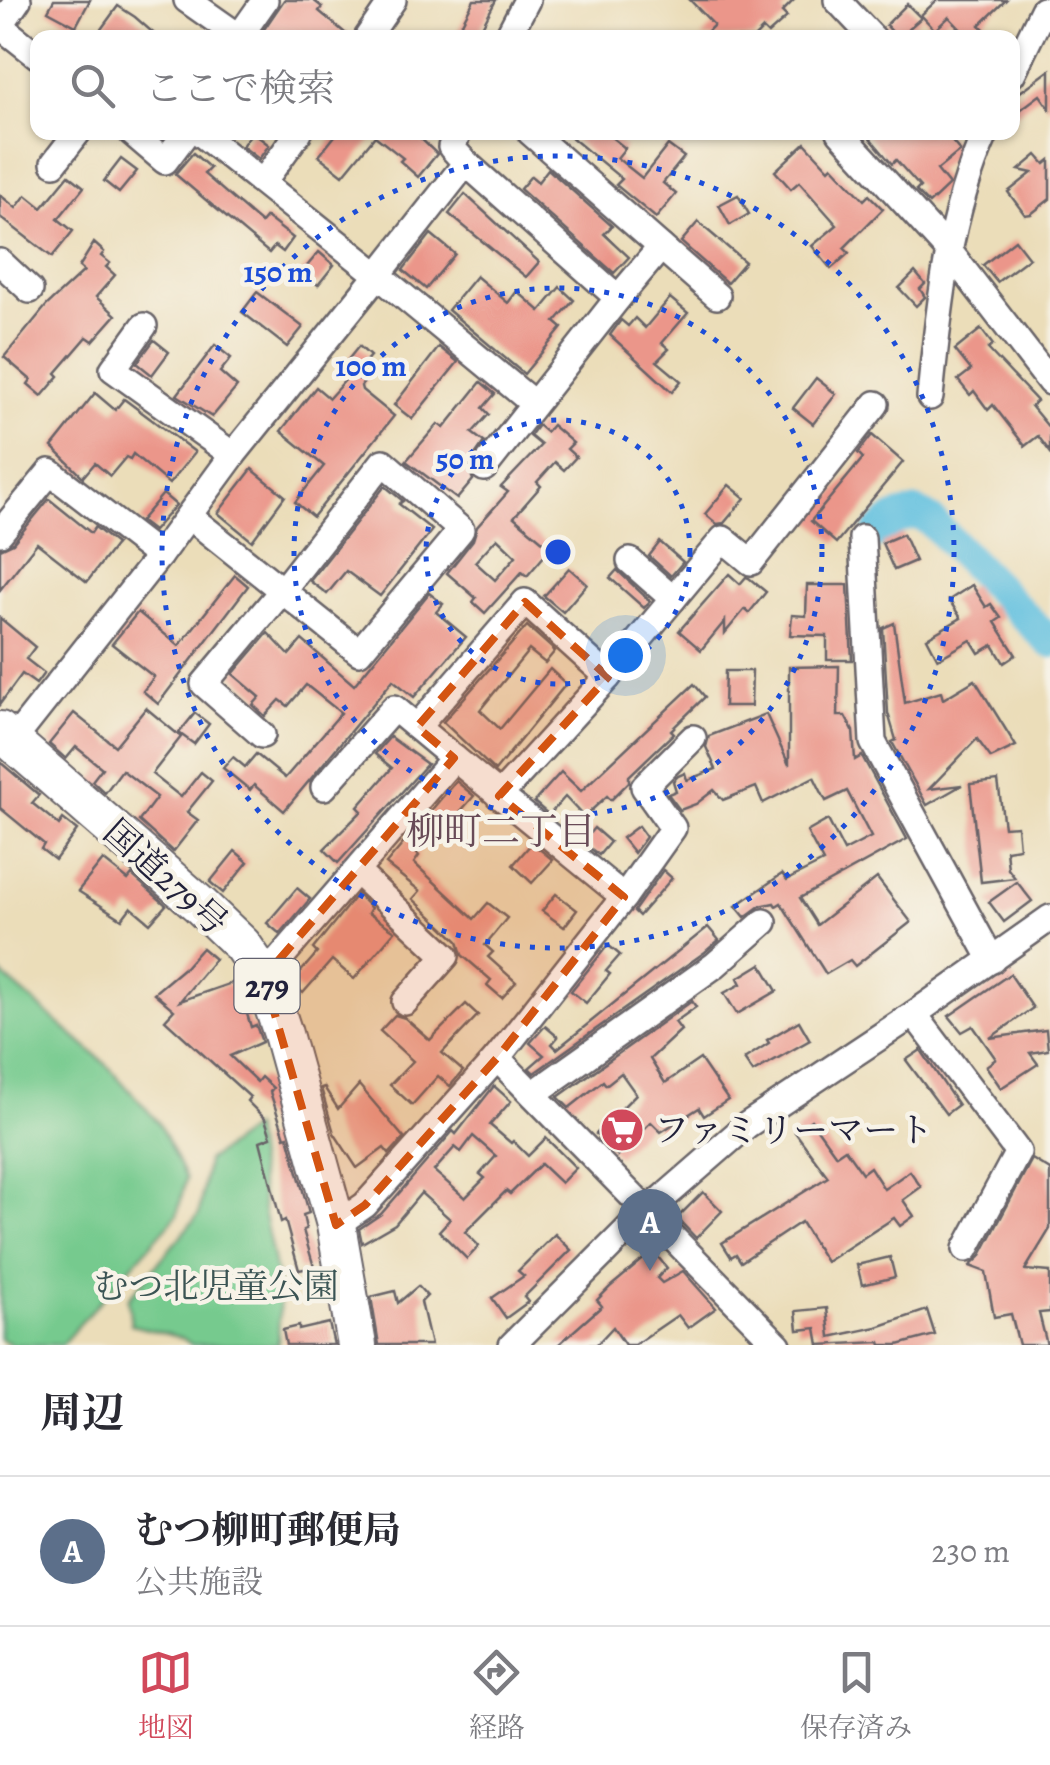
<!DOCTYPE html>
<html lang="ja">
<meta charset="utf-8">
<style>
:root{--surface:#fff;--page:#f7f7f7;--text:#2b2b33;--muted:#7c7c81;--line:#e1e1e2;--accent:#d1495b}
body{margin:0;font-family:Alegreya,"Noto Serif JP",serif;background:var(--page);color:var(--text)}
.you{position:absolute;left:625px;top:655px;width:35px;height:35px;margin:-25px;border:8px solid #fff;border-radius:50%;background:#1a73e8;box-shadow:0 0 0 15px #1a73e833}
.badge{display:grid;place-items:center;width:65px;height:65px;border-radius:50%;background:var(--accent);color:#fff;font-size:32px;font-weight:700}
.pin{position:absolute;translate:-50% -82px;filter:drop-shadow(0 2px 5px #0008)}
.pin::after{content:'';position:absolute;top:52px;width:35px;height:30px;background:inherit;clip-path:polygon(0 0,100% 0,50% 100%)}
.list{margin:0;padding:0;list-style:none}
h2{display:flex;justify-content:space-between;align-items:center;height:130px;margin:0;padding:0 40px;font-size:42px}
h2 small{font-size:32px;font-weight:400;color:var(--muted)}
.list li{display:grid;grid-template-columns:65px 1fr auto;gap:30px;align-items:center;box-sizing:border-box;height:150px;padding:0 40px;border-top:2px solid var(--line)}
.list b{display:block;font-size:38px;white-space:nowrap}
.list p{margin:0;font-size:32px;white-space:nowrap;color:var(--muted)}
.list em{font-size:32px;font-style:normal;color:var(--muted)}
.icon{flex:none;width:55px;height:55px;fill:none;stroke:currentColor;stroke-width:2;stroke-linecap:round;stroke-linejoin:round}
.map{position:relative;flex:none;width:1050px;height:1345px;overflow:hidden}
.search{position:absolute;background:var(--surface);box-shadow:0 2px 8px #0004;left:30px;right:30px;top:30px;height:110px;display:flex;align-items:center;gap:25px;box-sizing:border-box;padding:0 35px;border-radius:20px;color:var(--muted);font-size:38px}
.sheet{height:280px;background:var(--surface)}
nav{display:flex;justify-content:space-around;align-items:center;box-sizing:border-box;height:140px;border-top:2px solid var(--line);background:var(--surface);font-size:28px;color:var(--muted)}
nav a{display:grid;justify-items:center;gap:5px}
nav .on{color:var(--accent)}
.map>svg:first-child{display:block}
</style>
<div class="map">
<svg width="1050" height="1345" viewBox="0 0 1050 1345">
<rect width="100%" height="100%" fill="#f7f3e8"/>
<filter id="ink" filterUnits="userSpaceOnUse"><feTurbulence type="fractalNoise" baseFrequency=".01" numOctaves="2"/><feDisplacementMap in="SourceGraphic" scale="20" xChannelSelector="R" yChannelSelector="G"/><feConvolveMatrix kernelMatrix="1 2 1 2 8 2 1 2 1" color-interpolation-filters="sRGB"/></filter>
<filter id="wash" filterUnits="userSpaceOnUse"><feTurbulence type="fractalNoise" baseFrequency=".0048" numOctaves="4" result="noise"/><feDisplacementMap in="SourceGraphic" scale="40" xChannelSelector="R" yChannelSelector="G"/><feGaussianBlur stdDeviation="2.25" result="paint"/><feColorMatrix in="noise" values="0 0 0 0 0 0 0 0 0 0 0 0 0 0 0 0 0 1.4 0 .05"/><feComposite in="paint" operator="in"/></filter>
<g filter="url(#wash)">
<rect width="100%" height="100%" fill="#ebddb9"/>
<!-- green -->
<g fill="#76ca8e" stroke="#4c7664" stroke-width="2.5">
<polygon points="0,973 107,1065 158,1122 186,1179 177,1215 61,1345 13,1345 0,1339"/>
<polygon points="253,1128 263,1210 280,1292 278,1345 192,1345 182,1338 131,1325 128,1299 199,1214 207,1161"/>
</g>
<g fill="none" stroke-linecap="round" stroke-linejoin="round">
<!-- river -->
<polyline stroke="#61c0df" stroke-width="32" points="879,532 897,518 917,513 931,521 1050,642"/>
</g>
<g id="blocks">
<!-- building -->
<g fill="#eb968a" fill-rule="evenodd">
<polygon points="54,0 90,0 76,26 48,11"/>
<polygon points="284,0 313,0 322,7 319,11 351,38 258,38"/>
<polygon points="474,0 496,0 476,38 454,38"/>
<polygon points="690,0 794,0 782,12 787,17 768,34 763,29 754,38 701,38 714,25"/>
<polygon points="937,0 1006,0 980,25 986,31 979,38 969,38 949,17 935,30 921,15"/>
<polygon points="907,4 921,18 898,38 886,25"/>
<polygon points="118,6 135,17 159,38 107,38 99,32"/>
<polygon points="1050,70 1050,109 1040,95 1012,116 1012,98"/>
<polygon points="252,132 269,145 259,159 242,146"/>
<polygon points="338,132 414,132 437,154 418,177 400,161 403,158 375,136 343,175 319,156"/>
<polygon points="565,132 605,132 625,148 617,158 642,178 668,145 684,157 663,183 676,194 656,218 616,185 622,179"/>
<polygon points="865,132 944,132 960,151 937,170 949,185 929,204 916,191 920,187 896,160 892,164"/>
<polygon points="805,143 829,169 832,166 864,200 869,195 883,209 844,248 849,253 831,269 812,246 837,225 799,182 791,189 775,171"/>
<polygon points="193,153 210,168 204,174 261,223 266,217 293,238 283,252 275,246 269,253 175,174"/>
<polygon points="1037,155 1045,164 1050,160 1050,199 1031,214 1025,215 1008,192 1032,173 1019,170"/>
<polygon points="121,159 137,171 119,193 104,181"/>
<polygon points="548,169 612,226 604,234 629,257 614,273 520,189 531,176 538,182"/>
<polygon points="69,175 84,187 58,219 73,231 52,257 0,217 0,195 16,208 26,195 42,208"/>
<polygon points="465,194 539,262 526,277 449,214"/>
<polygon points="738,195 749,214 730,225 719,205"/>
<polygon points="698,222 745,262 727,283 681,242"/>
<polygon points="431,234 455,254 426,289 403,270"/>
<polygon points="1015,240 1029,258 997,282 983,265"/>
<polygon points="94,243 104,252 101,256 110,263 106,267 115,275 96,297 116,315 93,341 87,337 56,373 59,376 42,396 28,384 31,380 4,357 47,305 84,271 79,267"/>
<polygon points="319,252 334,265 318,285 302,272"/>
<polygon points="915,272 925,284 920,289 925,297 916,306 899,288"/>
<polygon points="476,276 508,303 517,291 540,311 560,287 574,300 555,322 562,328 524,374 448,310"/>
<polygon points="257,292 303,327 287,347 242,312"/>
<polygon points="670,298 688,313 662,343 669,349 657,361 681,381 672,392 610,335 621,320 628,326 635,318 645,328"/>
<polygon points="981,329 993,345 988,349 1037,401 1031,406 1050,429 1050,452 1038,436 1025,446 993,405 988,410 974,391 970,395 958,380 971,370 955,350"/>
<polygon points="154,340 169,352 152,375 137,363"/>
<polygon points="215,345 231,358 220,372 237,387 212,417 177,395"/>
<polygon points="359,346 370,356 364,363 369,368 364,374 368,378 361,386 362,390 394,416 313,517 295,502 324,466 281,431 316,387 329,398 349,376 344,372 351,365 347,361"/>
<polygon points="439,347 458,362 412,419 394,405"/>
<polygon points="816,378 836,394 813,424 793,408"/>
<polygon points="481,382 495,394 483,408 489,414 472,433 484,442 468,465 473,480 457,499 406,461 438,424 444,428"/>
<polygon points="95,393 115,410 124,399 195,452 169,484 133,454 130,459 126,457 110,476 95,463 83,477 52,447"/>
<path d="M538,425L546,432L552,425L573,443L567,449L576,457L564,470L555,462L537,482L541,486L514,517L551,548L527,576L522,572L485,613L473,602L476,598L447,573L473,540L477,527L508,492L501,487L541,445L530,436ZM497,538L516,556L495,580L475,562Z"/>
<polygon points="872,435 903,462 836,543 811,521 863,458 858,453"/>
<polygon points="252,469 285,496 252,541 218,513"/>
<polygon points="729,485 745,498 724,523 717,524 705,514"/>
<polygon points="385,486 403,501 399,504 432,530 380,596 346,571 327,594 310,581"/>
<polygon points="163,494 176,505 153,531 140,521"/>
<polygon points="49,499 91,533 95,527 116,544 87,582 37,543 0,590 0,549 13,543"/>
<polygon points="903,534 915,561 894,570 882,543"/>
<polygon points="660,542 683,562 671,576 649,556"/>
<polygon points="569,568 587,584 563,612 544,596"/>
<polygon points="617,570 650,601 644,608 610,578"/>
<polygon points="729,574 740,584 746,577 749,578 766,592 749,613 745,609 725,633 725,621 701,650 679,631"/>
<polygon points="235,575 248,586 158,704 143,691 154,677 112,644 138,612 179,646"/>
<polygon points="807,585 848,585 852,660 827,660 827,636 790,635 792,615 806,616"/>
<polygon points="972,585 986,607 991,604 1001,618 995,622 1016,655 1004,663 993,645 979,653 971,640 938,659 927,638 961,618 949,600"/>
<polygon points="429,593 443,604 436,612 466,637 414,697 393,680 284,811 254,785 250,790 223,768 233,757 245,767 256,754 285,778 341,713 306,685 288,706 280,700 265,716 253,705 260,697 233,674 268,633 289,655 302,640 354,685"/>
<polygon points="0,618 35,647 26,659 44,673 36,684 22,674 0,704"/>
<polygon points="894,623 905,703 941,692 943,699 975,680 1016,746 991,758 977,739 929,789 962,785 927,805 892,742 896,740 888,713 883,628"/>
<polygon points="527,626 555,651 545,663 529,650 480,710 500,729 550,669 566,684 495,771 443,722"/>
<polygon points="839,666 838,716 845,716 853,731 855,760 862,756 907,839 800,898 817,925 877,878 911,922 855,966 850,960 826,974 781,903 776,906 774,903 760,906 745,917 736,906 782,874 787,880 823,862 807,832 828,820 844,851 871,837 847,791 826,801 814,777 763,803 756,787 723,800 714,790 696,804 680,810 668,794 676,791 673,781 678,776 685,773 687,780 716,769 706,747 709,736 766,714 789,765 789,667"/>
<polygon points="725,671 752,671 751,706 724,706"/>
<polygon points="694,684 705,697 671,730 674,733 629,776 629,782 611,800 607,796 584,817 565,797 549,815 534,802 561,772 581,791"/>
<polygon points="146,708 181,737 152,774 181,797 201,772 212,781 187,812 198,820 173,852 139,821 157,797 122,770 105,793 92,781 102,768 76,747 66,759 49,744 74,713 115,746"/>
<polygon points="195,713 209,724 194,744 179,733"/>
<polygon points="390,737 427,764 338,863 324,849 362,811 358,807 392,768 375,754"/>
<polygon points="0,762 39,795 32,803 59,825 63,819 77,830 55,860 41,849 44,844 0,808"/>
<polygon points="456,781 474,796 452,821 461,829 449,842 437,832 417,854 419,856 414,863 474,919 488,903 507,918 485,945 493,952 488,957 516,982 502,998 487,985 491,980 462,955 458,941 413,899 420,891 386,864"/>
<polygon points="998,781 1004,827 1017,826 1019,848 1006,850 1008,869 1015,878 981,882 970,784"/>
<polygon points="638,826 646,837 634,853 622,838"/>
<polygon points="594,828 610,842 599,855 582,842"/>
<polygon points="532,843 553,860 532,883 513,865"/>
<polygon points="235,851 248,862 223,893 210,882"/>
<polygon points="103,860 128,880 132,875 166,905 150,923 131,907 122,919 78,891"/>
<polygon points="663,870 672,878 639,916 634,911"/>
<polygon points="1017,882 1032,901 1004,922 989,902"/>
<polygon points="297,888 310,899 280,934 267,923"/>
<polygon points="357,894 371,908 368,913 395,931 354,979 332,960 303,993 291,983 317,953 313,949"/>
<polygon points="556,894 577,910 564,927 542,911"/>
<polygon points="708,927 719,940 705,952 534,1073 529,1068 544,1055 530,1043 545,1026 558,1037 552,1044 557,1049"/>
<polygon points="608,945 620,955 606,971 610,974 586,1003 571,991"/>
<polygon points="202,948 215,959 180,1001 237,981 251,1027 256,1025 262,1042 230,1056 257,1082 261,1077 273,1088 270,1092 285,1137 288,1136 309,1213 303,1215 306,1229 303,1230 314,1267 299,1270 285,1220 281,1222 260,1141 271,1137 265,1119 247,1101 250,1097 165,1020 174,1010 154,993 185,967"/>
<polygon points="761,964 777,991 737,1014 724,993 741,984 738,978"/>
<polygon points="1010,974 1033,1008 990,1038 1046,1030 1048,1050 1030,1053 1038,1064 1001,1088 986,1066 996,1059 973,1026 962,1032 949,1016"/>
<polygon points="692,1001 696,1007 675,1022 681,1030 650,1059 665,1083 700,1059 728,1100 704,1116 699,1108 661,1132 651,1122 618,1156 596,1134 636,1094 621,1073 606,1085 603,1081 569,1108 558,1097"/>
<polygon points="466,1004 478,1015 442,1053 463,1071 450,1086 438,1076 412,1105 390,1085 413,1061 380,1031 395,1015 405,1018 430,1040"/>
<polygon points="799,1021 810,1040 753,1072 744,1059 769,1043 767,1040"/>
<polygon points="921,1050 958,1105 946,1114 906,1060"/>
<polygon points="359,1085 404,1138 389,1154 384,1148 357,1168 334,1133 321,1088 324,1087 338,1109"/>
<path d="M494,1086L511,1101L490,1125L511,1143L513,1141L528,1156L546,1138L576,1168L561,1183L541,1164L510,1194L506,1191L465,1232L479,1246L467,1259L439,1231L450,1219L421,1193L395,1224L362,1243L359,1229L381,1214L453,1131L456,1134ZM473,1136L496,1156L480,1174L485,1178L465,1198L434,1171L455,1147L461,1152Z"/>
<polygon points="811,1120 836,1155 845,1149 862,1173 870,1167 884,1189 910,1171 921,1187 903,1200 914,1216 900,1226 894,1218 826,1262 801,1222 741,1262 736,1254 731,1257 722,1243 828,1177 795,1132"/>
<polygon points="1032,1159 1050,1170 1050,1229 1025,1270 1050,1272 1050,1312 1039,1313 1047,1345 1019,1345 1011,1314 994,1317 986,1272 970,1266 980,1257"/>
<polygon points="703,1192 722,1211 696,1238 677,1218"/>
<polygon points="555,1234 571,1250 524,1297 528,1302 506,1318 492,1298 524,1276 518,1271"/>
<polygon points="653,1251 667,1268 657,1278 662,1283 683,1271 716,1308 688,1328 678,1315 634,1345 625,1345 613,1327 596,1345 558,1345 602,1306 597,1300 610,1287"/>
<polygon points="890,1257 895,1277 862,1285 857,1265"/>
<polygon points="418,1286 427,1296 421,1302 431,1345 379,1345 371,1297 395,1291 398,1303"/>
<polygon points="827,1308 830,1337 877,1327 927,1310 935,1335 898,1345 881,1345 880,1342 819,1345 816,1328 798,1330 796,1311"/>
<polygon points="329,1323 334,1345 286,1345 283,1330 299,1326 299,1330"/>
</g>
</g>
</g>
<g filter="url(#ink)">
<use href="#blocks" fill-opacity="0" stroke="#686367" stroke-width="2.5"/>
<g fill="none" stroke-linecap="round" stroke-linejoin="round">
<defs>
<g id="minor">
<polyline points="187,0 241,38"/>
<polyline points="837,0 873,38"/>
<polyline points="0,26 38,56"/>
<polyline points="0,26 18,0"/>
<polyline points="239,37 265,0"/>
<polyline points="367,38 393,0"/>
<polyline points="507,38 527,0"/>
<polyline points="1012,74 1043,10"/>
<polyline points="131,132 165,161 187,132"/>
<polyline points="459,132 451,147 466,163 618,298 484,468"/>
<polyline points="530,132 717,296"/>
<polyline points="840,132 949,251 1050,382"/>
<polyline points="54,163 78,132"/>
<polyline points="466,163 378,275 533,403"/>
<polyline points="263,182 299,132"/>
<polyline points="0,262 30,290"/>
<polyline points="618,298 661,247"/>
<polyline points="144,326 113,369 233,455"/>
<path d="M930,397C939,306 948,216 986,132"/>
<polyline points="189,516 359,652 461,530 383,462 281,592 204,684 262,735"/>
<polyline points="0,533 50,472 159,556"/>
<polyline points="862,538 873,742 992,960"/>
<polyline points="630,561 673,599"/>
<polyline points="417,727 525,602 608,677"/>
<polyline points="12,742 159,556 233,455 378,275 199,132"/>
<polyline points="454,758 624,897"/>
<polyline points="499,796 608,677 723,539 751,562 876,404"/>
<polyline points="358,873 446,956 405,1002"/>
<polyline points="264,977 454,758 394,708 324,787"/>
<polyline points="914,1014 1018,1152 966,1249"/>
<polyline points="497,1058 778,1345"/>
<polyline points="533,1094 715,965 764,922"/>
<polyline points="336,1225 365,1205 497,1058 624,897 673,828 644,787 693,738"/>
<polyline points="512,1345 632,1225 747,1125 914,1014 1050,918"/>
</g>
<polyline id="highway" points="0,731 200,905 242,945 264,977 283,1034 336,1225 357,1345"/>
</defs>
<!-- minor casing -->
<use href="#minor" stroke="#686367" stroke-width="30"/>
<!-- highway casing -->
<use href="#highway" stroke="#686367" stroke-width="42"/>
<!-- minor -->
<use href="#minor" stroke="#fff" stroke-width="25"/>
<!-- highway -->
<use href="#highway" stroke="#fff" stroke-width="38"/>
</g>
</g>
<!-- marked area -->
<path fill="#d45411" fill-opacity="0.2" stroke="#d45411" stroke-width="8" stroke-dasharray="20 12" stroke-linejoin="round" d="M525,602L608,677L499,796L624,897L497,1058L365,1205L336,1225L264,977L454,758L417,727Z"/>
<!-- distance rings -->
<g fill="none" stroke="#1d4ed8" stroke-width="5" stroke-dasharray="5 10">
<circle cx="558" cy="552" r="132"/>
<circle cx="558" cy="552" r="264"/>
<circle cx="558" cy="552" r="396"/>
</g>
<!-- icons -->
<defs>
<symbol id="supermarket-disc" viewBox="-11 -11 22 22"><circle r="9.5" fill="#d1495b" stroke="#f7f3e8"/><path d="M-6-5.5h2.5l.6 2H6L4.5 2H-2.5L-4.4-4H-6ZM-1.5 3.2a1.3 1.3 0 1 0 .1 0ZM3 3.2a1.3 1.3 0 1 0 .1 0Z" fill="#fff"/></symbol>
</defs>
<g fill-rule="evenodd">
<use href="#supermarket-disc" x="597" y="1105" width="50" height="50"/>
</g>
<g text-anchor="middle" stroke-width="9" stroke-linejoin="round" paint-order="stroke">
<!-- shield labels -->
<rect fill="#f7f3e8" stroke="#62616f" stroke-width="2.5" x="234.5" y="959" width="65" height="54" rx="8"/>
<g font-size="32" font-weight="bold" fill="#22223b">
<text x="267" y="997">279</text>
</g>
<!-- street labels -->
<g font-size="35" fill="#22223b" stroke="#f7f3e8">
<text transform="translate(166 877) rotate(42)" y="12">国道279号</text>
</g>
<!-- poi labels -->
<g font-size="35" fill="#22223b" stroke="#f7f3e8" text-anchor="start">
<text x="654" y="1142">ファミリーマート</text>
</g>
<!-- park labels -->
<g font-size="35" fill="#3b5454" stroke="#f7f3e8">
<text x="216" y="1298">むつ北児童公園</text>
</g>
<!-- neighbourhood labels -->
<g font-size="38" fill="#684b57" stroke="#f7f3e8">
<text x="501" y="844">柳町二丁目</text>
</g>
</g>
<circle cx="558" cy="552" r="15" fill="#1d4ed8" stroke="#f7f3e8" stroke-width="5"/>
<g font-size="30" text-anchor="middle" font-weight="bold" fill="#1d4ed8" stroke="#f7f3e8" stroke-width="9" stroke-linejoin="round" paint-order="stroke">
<text x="278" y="282">150 m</text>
<text x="371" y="376">100 m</text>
<text x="465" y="469">50 m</text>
</g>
</svg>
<div class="you"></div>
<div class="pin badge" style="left:650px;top:1271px;background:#5c6f8a">A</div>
<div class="search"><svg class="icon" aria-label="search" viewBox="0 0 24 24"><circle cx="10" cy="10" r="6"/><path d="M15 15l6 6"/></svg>ここで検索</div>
</div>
<section class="sheet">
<h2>周辺<small></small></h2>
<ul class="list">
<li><span class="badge" style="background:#5c6f8a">A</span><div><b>むつ柳町郵便局</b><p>公共施設</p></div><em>230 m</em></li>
</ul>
</section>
<nav>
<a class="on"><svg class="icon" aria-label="map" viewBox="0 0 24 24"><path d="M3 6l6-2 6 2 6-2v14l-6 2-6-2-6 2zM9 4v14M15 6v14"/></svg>地図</a>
<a><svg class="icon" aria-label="directions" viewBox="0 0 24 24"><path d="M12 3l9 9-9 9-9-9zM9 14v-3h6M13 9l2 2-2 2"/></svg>経路</a>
<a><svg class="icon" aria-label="saved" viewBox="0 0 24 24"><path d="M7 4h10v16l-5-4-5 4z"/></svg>保存済み</a>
</nav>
